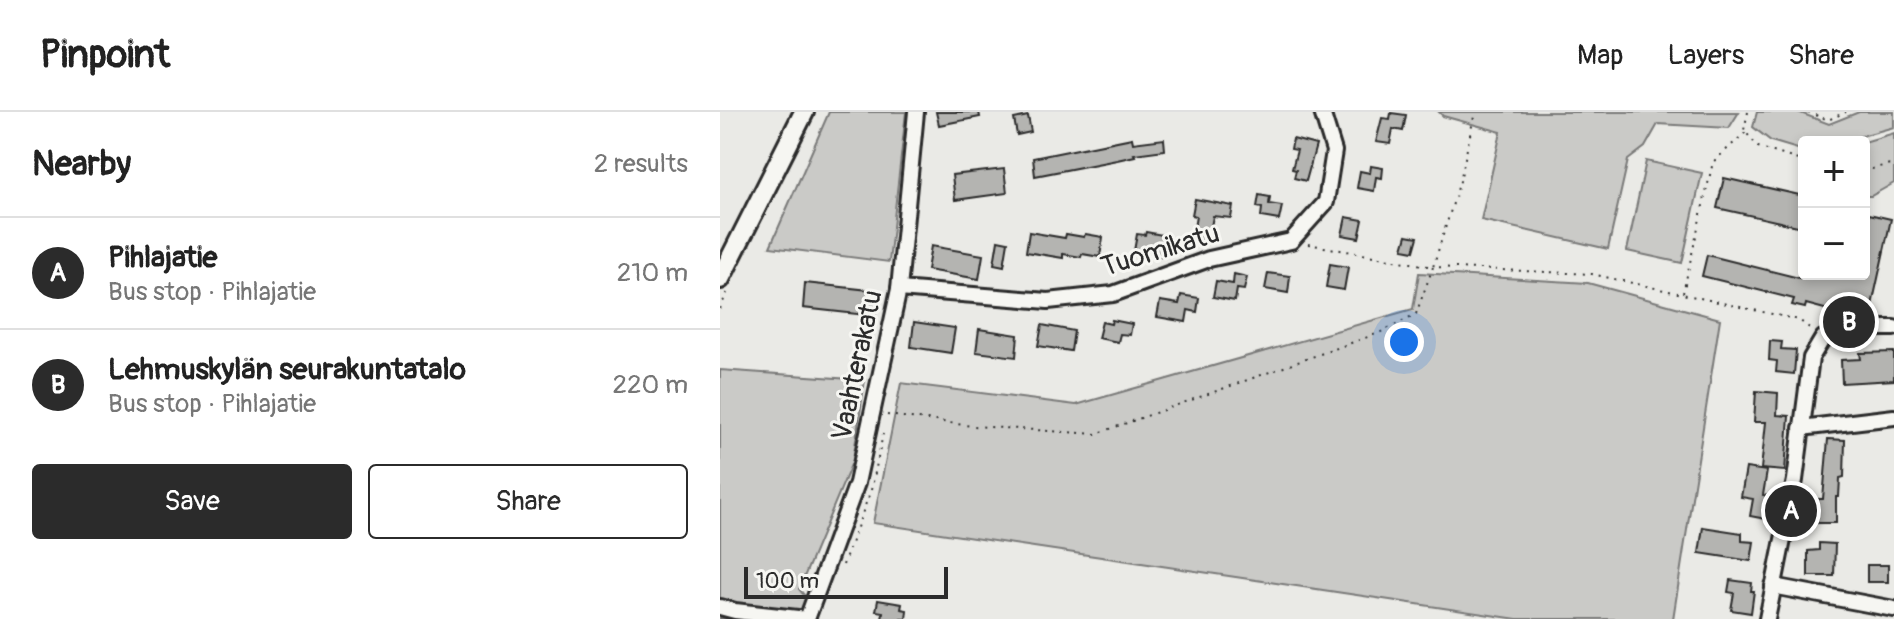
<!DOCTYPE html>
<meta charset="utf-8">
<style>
:root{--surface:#fff;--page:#f2f2f2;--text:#222;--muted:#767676;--line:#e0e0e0;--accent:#2b2b2b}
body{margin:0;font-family:Pangolin,sans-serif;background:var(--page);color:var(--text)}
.controls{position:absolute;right:24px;top:24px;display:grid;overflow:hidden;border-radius:8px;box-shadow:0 4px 12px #0003}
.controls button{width:72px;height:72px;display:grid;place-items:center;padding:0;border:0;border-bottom:2px solid var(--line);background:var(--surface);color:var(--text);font:40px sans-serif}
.scale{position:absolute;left:24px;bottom:20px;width:204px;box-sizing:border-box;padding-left:8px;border:4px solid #2b2b2b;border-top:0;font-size:22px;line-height:28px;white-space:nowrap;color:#2b2b2b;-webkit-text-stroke:6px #f6f6f2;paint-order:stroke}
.you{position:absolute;left:684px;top:230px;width:28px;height:28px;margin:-20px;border:6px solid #fff;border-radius:50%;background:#1a73e8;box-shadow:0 0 0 12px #1a73e833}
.badge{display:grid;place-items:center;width:52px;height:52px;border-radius:50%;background:var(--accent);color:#fff;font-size:26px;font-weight:700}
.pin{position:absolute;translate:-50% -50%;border:4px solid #fff;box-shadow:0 2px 8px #0006}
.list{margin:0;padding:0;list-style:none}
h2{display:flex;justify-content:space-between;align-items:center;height:104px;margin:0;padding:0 32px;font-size:34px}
h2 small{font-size:26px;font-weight:400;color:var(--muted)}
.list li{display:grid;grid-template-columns:52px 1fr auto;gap:24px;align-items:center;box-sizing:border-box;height:112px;padding:0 32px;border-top:2px solid var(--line)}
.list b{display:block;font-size:30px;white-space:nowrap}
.list p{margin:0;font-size:26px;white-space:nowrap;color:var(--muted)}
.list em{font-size:26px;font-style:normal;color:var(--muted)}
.actions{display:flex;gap:16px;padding:24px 32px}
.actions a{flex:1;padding:18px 0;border:2px solid var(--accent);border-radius:8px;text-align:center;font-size:28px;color:var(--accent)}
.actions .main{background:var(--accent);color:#fff}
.map{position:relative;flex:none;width:1174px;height:507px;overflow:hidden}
header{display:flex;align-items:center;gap:48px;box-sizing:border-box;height:112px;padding:0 40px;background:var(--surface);border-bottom:2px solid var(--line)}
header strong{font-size:38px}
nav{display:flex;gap:44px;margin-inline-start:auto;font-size:28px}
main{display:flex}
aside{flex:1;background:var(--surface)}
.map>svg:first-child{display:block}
</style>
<header>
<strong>Pinpoint</strong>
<nav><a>Map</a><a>Layers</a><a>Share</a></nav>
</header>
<main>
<aside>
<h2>Nearby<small>2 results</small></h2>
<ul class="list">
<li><span class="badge">A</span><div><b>Pihlajatie</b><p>Bus stop · Pihlajatie</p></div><em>210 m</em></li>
<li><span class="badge">B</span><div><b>Lehmuskylän seurakuntatalo</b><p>Bus stop · Pihlajatie</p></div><em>220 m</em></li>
</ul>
<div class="actions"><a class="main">Save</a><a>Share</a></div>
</aside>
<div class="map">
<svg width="1174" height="507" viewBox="0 0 1174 507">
<rect width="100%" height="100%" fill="#eaeae6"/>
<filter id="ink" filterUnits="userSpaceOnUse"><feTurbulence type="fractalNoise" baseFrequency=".0125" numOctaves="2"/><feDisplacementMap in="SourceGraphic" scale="16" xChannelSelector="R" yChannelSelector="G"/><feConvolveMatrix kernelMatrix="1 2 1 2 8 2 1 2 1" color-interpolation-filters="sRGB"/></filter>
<g filter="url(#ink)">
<!-- green -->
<g fill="#cacac7" stroke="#7a7a79" stroke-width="2">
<polygon points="109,0 186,0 169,150 50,135"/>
<polygon points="719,0 1019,0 1009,16 938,12 925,35 908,48 888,137 761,108 781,20 723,4"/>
<polygon points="1037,0 1078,0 1109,12 1139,0 1174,0 1174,15 1120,30 1084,30 1084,39 1051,29 1033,15"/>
<polygon points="1174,21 1174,71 1151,84 1144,84 1144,30"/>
<polygon points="926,49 982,61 962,151 907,139"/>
<polygon points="699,161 868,171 1000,207 953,507 797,507 153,411 181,271 356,293 693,197"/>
<polygon points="0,258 145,268 133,348 79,477 97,499 95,507 0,507"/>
</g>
<!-- building -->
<g fill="#b4b4b1" stroke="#2b2b2b" stroke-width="2">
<polygon points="216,0 259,0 260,5 219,13"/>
<polygon points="671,1 686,3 683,19 673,17 670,32 656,30 662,6 670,7"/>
<polygon points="308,4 311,20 297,23 294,7"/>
<polygon points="412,26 413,31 444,27 445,38 414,42 415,44 397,48 315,64 313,46"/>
<polygon points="573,27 596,33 586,69 574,66 576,58 572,57 577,38 571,37"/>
<polygon points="651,54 663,56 662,66 656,65 654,79 637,76 640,59 650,61"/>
<polygon points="284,57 287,81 235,88 232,63"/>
<polygon points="1004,66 1084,84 1082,115 997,96"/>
<polygon points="539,83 550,85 549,92 562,94 559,108 541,105 542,96 537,95"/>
<polygon points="475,87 513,94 511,106 493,104 488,131 472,128 476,104 472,103"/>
<polygon points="1149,102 1171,107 1151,198 1114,189 1112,199 1086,192 1085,196 1072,193 1074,187 982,164 987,143 1079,166 1080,162 1144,162 1144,123"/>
<polygon points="626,105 643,108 639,126 622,123"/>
<polygon points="309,120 345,126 346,122 364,125 365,122 383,125 380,145 362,142 361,145 343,142 343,146 306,140"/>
<polygon points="426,120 448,124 444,145 414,139 417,122 425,123"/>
<polygon points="687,123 698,125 694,139 683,137"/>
<polygon points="278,128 288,130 284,154 274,152"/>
<polygon points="211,134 263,143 259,167 207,158"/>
<polygon points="610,152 628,155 624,178 606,175"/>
<polygon points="548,161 570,164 568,181 545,177"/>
<polygon points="514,162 527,165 524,178 517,177 515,189 493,185 496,169 513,172"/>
<polygon points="85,171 158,179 155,204 83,196"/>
<polygon points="461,183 479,186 477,200 468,198 466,210 437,205 440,189 459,192"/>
<polygon points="392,208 412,212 410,223 400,222 398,230 378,226 382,210 391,212"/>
<polygon points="194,210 235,216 231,241 191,235"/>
<polygon points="322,213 354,219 351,239 318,234"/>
<polygon points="259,217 298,223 296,245 256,240"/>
<polygon points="1050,229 1062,230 1061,237 1076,238 1074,262 1056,260 1057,249 1049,248"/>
<polygon points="1174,240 1174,268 1122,271 1121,248 1141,247 1140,241"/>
<polygon points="1036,279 1058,281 1057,303 1069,304 1065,359 1041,357 1046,310 1034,310"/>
<polygon points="1108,327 1125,328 1124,365 1120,366 1119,385 1116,385 1116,411 1095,411 1095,387 1103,387"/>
<polygon points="1026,356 1047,359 1043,383 1050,384 1046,407 1030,404 1033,387 1021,385"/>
<polygon points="983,415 1022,421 1022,429 1034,430 1031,449 979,441"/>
<polygon points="1099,431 1115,432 1114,464 1088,464 1088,439 1099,438"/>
<rect x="1147" y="453" width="21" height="17"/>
<polygon points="1010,468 1032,471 1031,479 1034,479 1031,501 1011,498 1014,481 1008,480"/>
<polygon points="158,488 182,492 181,497 187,498 186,507 162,507 163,500 156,499"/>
</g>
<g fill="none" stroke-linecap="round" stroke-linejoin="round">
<defs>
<g id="minor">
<polyline points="179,177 328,189 393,182 489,147 571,129 606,90 614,39 602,0"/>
<polyline points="1081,316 1174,305"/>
<polyline points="1053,474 1174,497"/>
<polyline points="0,495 15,499 87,507"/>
<polyline points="87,507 137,371 179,177 196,0"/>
<polyline points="1047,507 1075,368 1091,246 1103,226 1159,216 1174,216"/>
</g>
<polyline id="major" points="0,167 84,0"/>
</defs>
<!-- minor casing -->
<use href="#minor" stroke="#2b2b2b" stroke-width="20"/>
<!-- major casing -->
<use href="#major" stroke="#2b2b2b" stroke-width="24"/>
<!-- path -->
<g stroke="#2b2b2b" stroke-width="2" stroke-dasharray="2 6" stroke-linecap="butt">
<polyline points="1028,0 1024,18 1038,35 1084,50"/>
<polyline points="1088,0 1108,8 1126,0"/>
<polyline points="1144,59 1174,51"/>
<polyline points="588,132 713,155 740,69 755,0"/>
<polyline points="963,181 993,50 1026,20"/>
<polyline points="0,197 7,181"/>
<polyline points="167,303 253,314 376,322 659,221 696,202 713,155 872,162 1079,208 1092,218"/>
<polyline points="123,453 152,375 163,322"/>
</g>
<!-- minor -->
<use href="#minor" stroke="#f6f6f2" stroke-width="14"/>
<!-- major -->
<use href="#major" stroke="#f6f6f2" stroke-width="18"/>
</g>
</g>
<g text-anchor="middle" stroke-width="6" stroke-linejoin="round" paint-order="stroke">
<!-- street labels -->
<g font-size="28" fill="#2b2b2b" stroke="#f6f6f2">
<text transform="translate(440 137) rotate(-17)" y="10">Tuomikatu</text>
<text transform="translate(136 253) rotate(-78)" y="10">Vaahterakatu</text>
</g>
</g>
</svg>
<div class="controls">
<button>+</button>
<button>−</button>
</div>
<div class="scale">100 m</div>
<div class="you"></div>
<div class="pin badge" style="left:1071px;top:399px">A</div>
<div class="pin badge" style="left:1129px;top:210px">B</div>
</div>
</main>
